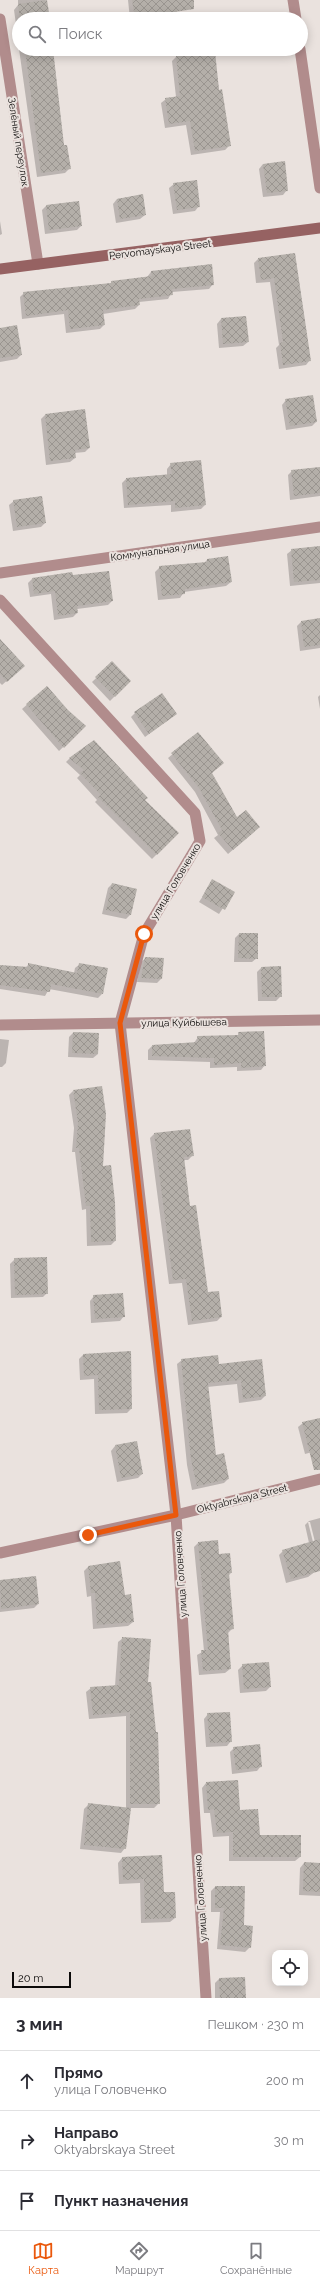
<!DOCTYPE html>
<html lang="ru">
<meta charset="utf-8">
<style>
:root{--surface:#fff;--page:#f7f7f7;--text:#2b2b33;--muted:#7c7c81;--line:#e1e1e2;--accent:#ea580c}
body{margin:0;font-family:Raleway,sans-serif;background:var(--page);color:var(--text)}
.controls{position:absolute;right:12px;bottom:12px;display:grid;overflow:hidden;border-radius:8px;box-shadow:0 2px 10px #0003}
.controls button{width:36px;height:36px;display:grid;place-items:center;padding:0;border:0;border-bottom:1px solid var(--line);background:var(--surface);color:var(--text);font:20px sans-serif}
.scale{position:absolute;left:12px;bottom:10px;width:59px;box-sizing:border-box;padding-left:4px;border:2px solid #0d0b0a;border-top:0;font-size:11px;line-height:14px;white-space:nowrap;color:#0d0b0a;-webkit-text-stroke:3px #eae2de;paint-order:stroke}
.stop{position:absolute;width:12px;height:12px;margin:-9px;border:3px solid #ea580c;border-radius:50%;background:#fff}
.stop.end{background:#ea580c;border-color:#fff;box-shadow:0 1px 4px #0008}
.list{margin:0;padding:0;list-style:none}
h2{display:flex;justify-content:space-between;align-items:center;height:52px;margin:0;padding:0 16px;font-size:17px}
h2 small{font-size:13px;font-weight:400;color:var(--muted)}
.list li{display:grid;grid-template-columns:26px 1fr auto;gap:12px;align-items:center;box-sizing:border-box;height:60px;padding:0 16px;border-top:1px solid var(--line)}
.list b{display:block;font-size:15px;white-space:nowrap}
.list p{margin:0;font-size:13px;white-space:nowrap;color:var(--muted)}
.list em{font-size:13px;font-style:normal;color:var(--muted)}
.icon{flex:none;width:22px;height:22px;fill:none;stroke:currentColor;stroke-width:2;stroke-linecap:round;stroke-linejoin:round}
.map{position:relative;flex:none;width:320px;height:1998px;overflow:hidden}
.search{position:absolute;background:var(--surface);box-shadow:0 2px 10px #0003;left:12px;right:12px;top:12px;height:44px;display:flex;align-items:center;gap:10px;box-sizing:border-box;padding:0 14px;border-radius:22px;color:var(--muted);font-size:15px}
.sheet{height:232px;background:var(--surface)}
nav{display:flex;justify-content:space-around;align-items:center;box-sizing:border-box;height:56px;border-top:1px solid var(--line);background:var(--surface);font-size:11px;color:var(--muted)}
nav a{display:grid;justify-items:center;gap:2px}
nav .on{color:var(--accent)}
.map>svg:first-child{display:block}
</style>
<div class="map">
<svg width="320" height="1998" viewBox="0 0 320 1998">
<defs>
<pattern id="building-cross-hatch" width="8" height="8" patternUnits="userSpaceOnUse"><rect width="8" height="8" fill="#b4afa9"/><path d="M0 0l8 8M0 8l8-8" fill="none" stroke="#9a9590"/></pattern>
</defs>
<rect width="100%" height="100%" fill="#eae2de"/>
<!-- shadow -->
<g fill="#0003" fill-rule="evenodd">
<polygon points="18,0 45,0 48,19 19,19 19,46 14,10 18,5"/>
<polygon points="128,0 175,0 177,12 172,16 130,19"/>
<polygon points="19,49 51,49 63,147 69,169 65,173 37,177"/>
<polygon points="214,52 219,91 230,145 225,150 191,155 186,125 165,128 161,103 166,99 176,97 172,61 176,57"/>
<polygon points="263,164 287,190 283,195 263,197 259,169"/>
<polygon points="174,184 199,206 195,211 173,214 169,188"/>
<polygon points="142,195 145,215 140,219 116,223 113,204 117,199"/>
<polygon points="46,206 81,226 77,230 45,234 42,210"/>
<polygon points="0,221 2,234 0,235"/>
<polygon points="294,254 310,360 306,365 279,369 276,348 279,345 270,282 256,283 254,263 258,259"/>
<polygon points="151,272 213,284 209,289 172,292 168,299 139,302 139,305 135,309 103,314 104,325 100,329 66,333 64,314 22,319 20,297 24,293 110,284 112,282 147,277"/>
<polygon points="245,317 248,342 243,346 219,348 217,324 221,319"/>
<polygon points="0,329 21,355 17,359 0,362"/>
<polygon points="286,400 316,422 312,426 286,430 282,405"/>
<polygon points="45,415 89,448 85,452 74,453 75,458 70,462 46,465 41,419"/>
<polygon points="171,464 205,505 201,509 171,512 171,505 124,508 122,483 126,479 167,476 167,469"/>
<polygon points="320,468 320,496 290,500 288,475 292,471"/>
<polygon points="14,501 45,523 41,527 13,531 9,505"/>
<polygon points="320,547 320,583 290,586 287,554 292,550"/>
<polygon points="227,557 231,582 226,586 184,592 180,598 158,600 155,572 160,567 203,564 207,560"/>
<polygon points="72,577 112,601 108,605 77,609 77,613 73,617 54,620 51,594 30,597 28,583 32,579"/>
<polygon points="320,619 320,648 300,651 297,626 301,622"/>
<polygon points="0,641 19,670 2,685 0,683"/>
<polygon points="112,663 130,681 110,701 92,682"/>
<polygon points="47,687 67,711 85,726 59,751 22,709"/>
<polygon points="320,695 320,709 318,697"/>
<polygon points="135,713 176,714 145,737 131,717"/>
<polygon points="198,733 211,773 236,819 255,831 228,854 214,838 218,835 195,792 168,758"/>
<polygon points="70,758 144,800 178,833 152,859 95,802 97,800 77,778 80,775 66,762"/>
<polygon points="213,881 233,893 219,914 199,902"/>
<polygon points="112,884 136,889 130,915 126,919 102,914 108,888"/>
<polygon points="239,934 257,958 252,962 234,962 235,938"/>
<polygon points="146,958 161,979 157,983 137,982 141,962"/>
<polygon points="29,964 74,973 75,968 80,964 102,994 98,998 49,989 45,996 0,989 0,966 26,967"/>
<polygon points="261,968 281,996 276,1001 258,1001 257,972"/>
<polygon points="73,1033 98,1054 93,1058 68,1057 69,1037"/>
<polygon points="239,1033 265,1065 261,1070 237,1071 237,1067 210,1068 210,1062 148,1060 148,1050 152,1046 194,1043 198,1037 237,1036"/>
<polygon points="0,1039 9,1040 6,1063 2,1067 0,1067"/>
<polygon points="73,1091 101,1167 115,1241 111,1245 87,1246 86,1209 82,1210 75,1152 72,1152 74,1128 69,1095"/>
<polygon points="154,1134 193,1155 188,1160 183,1160 189,1207 207,1293 221,1317 217,1321 188,1325 182,1283 169,1284 150,1138"/>
<polygon points="15,1259 47,1293 43,1297 11,1298 10,1264"/>
<polygon points="94,1296 124,1316 120,1321 91,1323 90,1301"/>
<polygon points="83,1355 131,1409 127,1413 95,1414 94,1379 80,1380 79,1359"/>
<polygon points="182,1360 218,1365 261,1360 265,1396 261,1400 239,1403 237,1384 207,1387 215,1456 228,1479 224,1483 192,1490 187,1465 177,1364"/>
<polygon points="320,1419 320,1450 305,1454 298,1427 303,1423"/>
<polygon points="136,1442 142,1474 138,1478 117,1482 111,1451 115,1446"/>
<path d="M320,1518V1568L308,1577L286,1583L279,1555L283,1551L309,1543L305,1525L309,1521ZM308,1522H310L316,1546H314Z"/>
<polygon points="217,1541 218,1555 231,1573 228,1576 232,1629 228,1633 230,1669 225,1673 199,1675 197,1655 204,1651 194,1547 198,1543"/>
<polygon points="120,1563 124,1596 133,1622 128,1626 93,1629 91,1596 87,1597 84,1571 88,1567"/>
<polygon points="35,1577 38,1604 34,1608 0,1612 0,1581"/>
<polygon points="123,1638 147,1683 159,1803 154,1808 130,1808 125,1848 121,1853 80,1849 84,1809 88,1805 126,1808 126,1716 89,1719 86,1692 91,1688 115,1686 118,1642"/>
<polygon points="243,1665 270,1687 266,1691 240,1693 238,1670"/>
<polygon points="208,1714 231,1741 227,1746 206,1747 204,1719"/>
<polygon points="234,1748 261,1766 257,1771 232,1774 230,1752"/>
<polygon points="206,1783 239,1811 259,1836 300,1857 295,1861 229,1861 229,1836 213,1837 210,1813 204,1813 202,1788"/>
<polygon points="161,1856 163,1893 175,1918 170,1922 141,1923 140,1883 119,1884 118,1863 122,1858"/>
<polygon points="304,1863 320,1864 320,1896 299,1895 300,1868"/>
<polygon points="215,1887 243,1926 250,1947 245,1952 217,1949 220,1912 211,1912 211,1891"/>
<polygon points="219,1979 245,1998 215,1998 215,1983"/>
</g>
<!-- building -->
<g fill="url(#building-cross-hatch)">
<polygon points="47,0 50,19 20,19 18,4"/>
<polygon points="132,0 194,0 194,9 135,18"/>
<polygon points="25,49 53,49 64,145 67,145 71,169 41,173"/>
<polygon points="215,51 219,90 222,89 231,146 195,151 190,121 169,124 165,98 180,96 176,56"/>
<polygon points="285,161 288,191 267,193 263,164"/>
<polygon points="197,180 200,207 177,210 173,183"/>
<polygon points="143,194 146,215 120,219 117,199"/>
<polygon points="79,201 82,226 49,230 46,205"/>
<polygon points="295,253 311,361 283,365 280,343 283,342 274,278 261,280 258,258"/>
<polygon points="212,264 214,285 172,289 173,295 139,299 140,305 103,310 105,325 70,329 68,310 26,316 23,292 111,283 111,281 152,276 151,271"/>
<polygon points="246,316 249,342 223,344 221,318"/>
<polygon points="17,325 22,355 0,358 0,328"/>
<polygon points="313,395 317,422 290,426 285,399"/>
<polygon points="85,409 90,448 75,450 76,458 50,461 45,414"/>
<polygon points="201,460 206,505 175,508 175,501 128,505 126,478 172,474 170,463"/>
<polygon points="320,467 320,493 294,496 291,470"/>
<polygon points="42,496 46,523 17,527 13,500"/>
<polygon points="320,546 320,580 294,582 291,549"/>
<polygon points="228,556 232,582 185,589 185,594 162,596 159,566 207,562 207,559"/>
<polygon points="109,571 113,601 77,606 78,613 58,616 55,591 34,594 32,578 72,572 73,575"/>
<polygon points="320,618 320,645 304,647 301,621"/>
<polygon points="0,639 25,666 7,682 0,674"/>
<polygon points="112,661 131,681 115,697 95,677"/>
<polygon points="47,686 68,710 86,726 64,748 26,704"/>
<polygon points="162,693 177,714 149,734 134,712"/>
<polygon points="198,732 224,763 212,773 237,817 246,810 260,827 233,850 218,833 222,830 199,788 171,753"/>
<polygon points="94,740 148,798 145,800 179,833 157,855 98,797 101,795 80,773 84,770 69,758"/>
<polygon points="212,879 235,892 225,910 202,897"/>
<polygon points="112,883 137,889 131,915 106,910"/>
<polygon points="239,933 258,933 258,959 238,958"/>
<polygon points="145,957 164,958 162,979 141,978"/>
<polygon points="28,963 77,973 79,963 108,968 103,994 51,984 50,992 0,985 0,965 28,967"/>
<polygon points="281,966 282,997 262,997 261,967"/>
<polygon points="264,1031 266,1066 241,1068 241,1063 214,1065 214,1058 152,1056 152,1045 198,1042 197,1036 239,1035 238,1032"/>
<polygon points="73,1032 99,1033 98,1054 72,1053"/>
<polygon points="102,1086 106,1114 103,1166 111,1165 115,1202 116,1241 91,1242 90,1206 86,1206 79,1148 76,1148 78,1123 73,1090"/>
<polygon points="190,1129 194,1156 184,1157 190,1206 196,1205 208,1292 219,1291 222,1317 192,1321 186,1279 173,1280 154,1133"/>
<polygon points="47,1257 48,1294 15,1295 14,1258"/>
<polygon points="123,1293 125,1317 95,1319 93,1295"/>
<polygon points="131,1351 132,1409 99,1410 98,1375 84,1376 83,1354"/>
<polygon points="218,1355 219,1364 262,1359 266,1396 243,1399 241,1380 208,1383 216,1455 224,1453 229,1479 197,1486 191,1460 181,1359"/>
<polygon points="320,1418 320,1470 314,1470 302,1422"/>
<polygon points="137,1441 143,1474 121,1478 115,1445"/>
<polygon points="320,1539 320,1571 291,1579 282,1550"/>
<polygon points="218,1540 219,1554 230,1553 232,1573 229,1573 234,1629 228,1630 231,1669 203,1671 201,1650 208,1650 198,1542"/>
<polygon points="120,1561 125,1595 131,1594 134,1622 97,1625 95,1593 91,1593 88,1566"/>
<polygon points="36,1576 39,1604 1,1609 0,1580"/>
<polygon points="122,1637 151,1639 148,1682 151,1682 156,1732 158,1732 160,1804 130,1804 130,1712 93,1715 90,1687 119,1685"/>
<polygon points="269,1662 271,1687 244,1689 242,1664"/>
<polygon points="230,1712 232,1742 210,1743 207,1713"/>
<polygon points="260,1744 262,1767 236,1770 233,1747"/>
<polygon points="238,1780 240,1810 258,1809 260,1835 301,1835 301,1857 233,1857 233,1832 217,1833 214,1809 208,1810 206,1782"/>
<polygon points="88,1803 131,1808 126,1849 84,1845"/>
<polygon points="162,1855 164,1892 175,1892 176,1918 145,1919 144,1879 123,1880 122,1857"/>
<polygon points="304,1862 320,1863 320,1892 303,1891"/>
<polygon points="215,1886 245,1886 244,1925 253,1926 251,1948 220,1945 224,1908 215,1908"/>
<polygon points="245,1977 246,1998 220,1998 219,1978"/>
</g>
<g fill="none" stroke-linecap="round" stroke-linejoin="round">
<!-- minor -->
<g stroke="#b18c8c" stroke-width="11">
<polyline points="293,0 296,19"/>
<polyline points="0,19 38,264"/>
<polyline points="300,49 320,188"/>
<polyline points="0,573 320,527"/>
<polyline points="0,600 195,813 200,841 144,934 120,1023 176,1515 206,1998"/>
<polyline points="0,1025 320,1020"/>
<polyline points="0,1553 176,1515 320,1479"/>
</g>
<!-- secondary -->
<polyline stroke="#966262" stroke-width="11" points="0,269 320,228"/>
</g>
<g fill="none" stroke-linecap="round" stroke-linejoin="round">
<!-- route -->
<polyline stroke="#ea580c" stroke-width="5" points="88,1535 176,1515 120,1023 144,934"/>
</g>
<g text-anchor="middle" stroke-width="4" stroke-linejoin="round" paint-order="stroke">
<!-- street labels -->
<g font-size="10" fill="#0d0b0a" stroke="#eae2de">
<text transform="translate(19 142) rotate(81)" y="4">Зелёный переулок</text>
<text transform="translate(160 249) rotate(-7)" y="4">Pervomayskaya Street</text>
<text transform="translate(160 550) rotate(-8)" y="4">Коммунальная улица</text>
<text transform="translate(175 881) rotate(-59)" y="4">улица Головченко</text>
<text transform="translate(184 1022) rotate(-1)" y="4">улица Куйбышева</text>
<text transform="translate(242 1498) rotate(-14)" y="4">Oktyabrskaya Street</text>
<text transform="translate(180 1574) rotate(-94)" y="4">улица Головченко</text>
<text transform="translate(200 1898) rotate(-94)" y="4">улица Головченко</text>
</g>
</g>
</svg>
<div class="controls">
<button><svg class="icon" aria-label="locate" viewBox="0 0 24 24"><circle cx="12" cy="12" r="6"/><path d="M12 2v4M12 18v4M2 12h4M18 12h4"/></svg></button>
</div>
<div class="scale">20 m</div>
<div class="stop" style="left:144px;top:934px"></div>
<div class="stop end" style="left:88px;top:1535px"></div>
<div class="search"><svg class="icon" aria-label="search" viewBox="0 0 24 24"><circle cx="10" cy="10" r="6"/><path d="M15 15l6 6"/></svg>Поиск</div>
</div>
<section class="sheet">
<h2>3 мин<small>Пешком · 230 m</small></h2>
<ul class="list">
<li><svg class="icon" aria-label="ahead" viewBox="0 0 24 24"><path d="M12 20V5M6 11l6-6 6 6"/></svg><div><b>Прямо</b><p>улица Головченко</p></div><em>200 m</em></li>
<li><svg class="icon" aria-label="right" viewBox="0 0 24 24"><path d="M7 20v-9h11M14 6l5 5-5 5"/></svg><div><b>Направо</b><p>Oktyabrskaya Street</p></div><em>30 m</em></li>
<li><svg class="icon" aria-label="arrive" viewBox="0 0 24 24"><path d="M6 21V4h12l-3 4 3 4H6"/></svg><div><b>Пункт назначения</b></div></li>
</ul>
</section>
<nav>
<a class="on"><svg class="icon" aria-label="map" viewBox="0 0 24 24"><path d="M3 6l6-2 6 2 6-2v14l-6 2-6-2-6 2zM9 4v14M15 6v14"/></svg>Карта</a>
<a><svg class="icon" aria-label="directions" viewBox="0 0 24 24"><path d="M12 3l9 9-9 9-9-9zM9 14v-3h6M13 9l2 2-2 2"/></svg>Маршрут</a>
<a><svg class="icon" aria-label="saved" viewBox="0 0 24 24"><path d="M7 4h10v16l-5-4-5 4z"/></svg>Сохранённые</a>
</nav>
